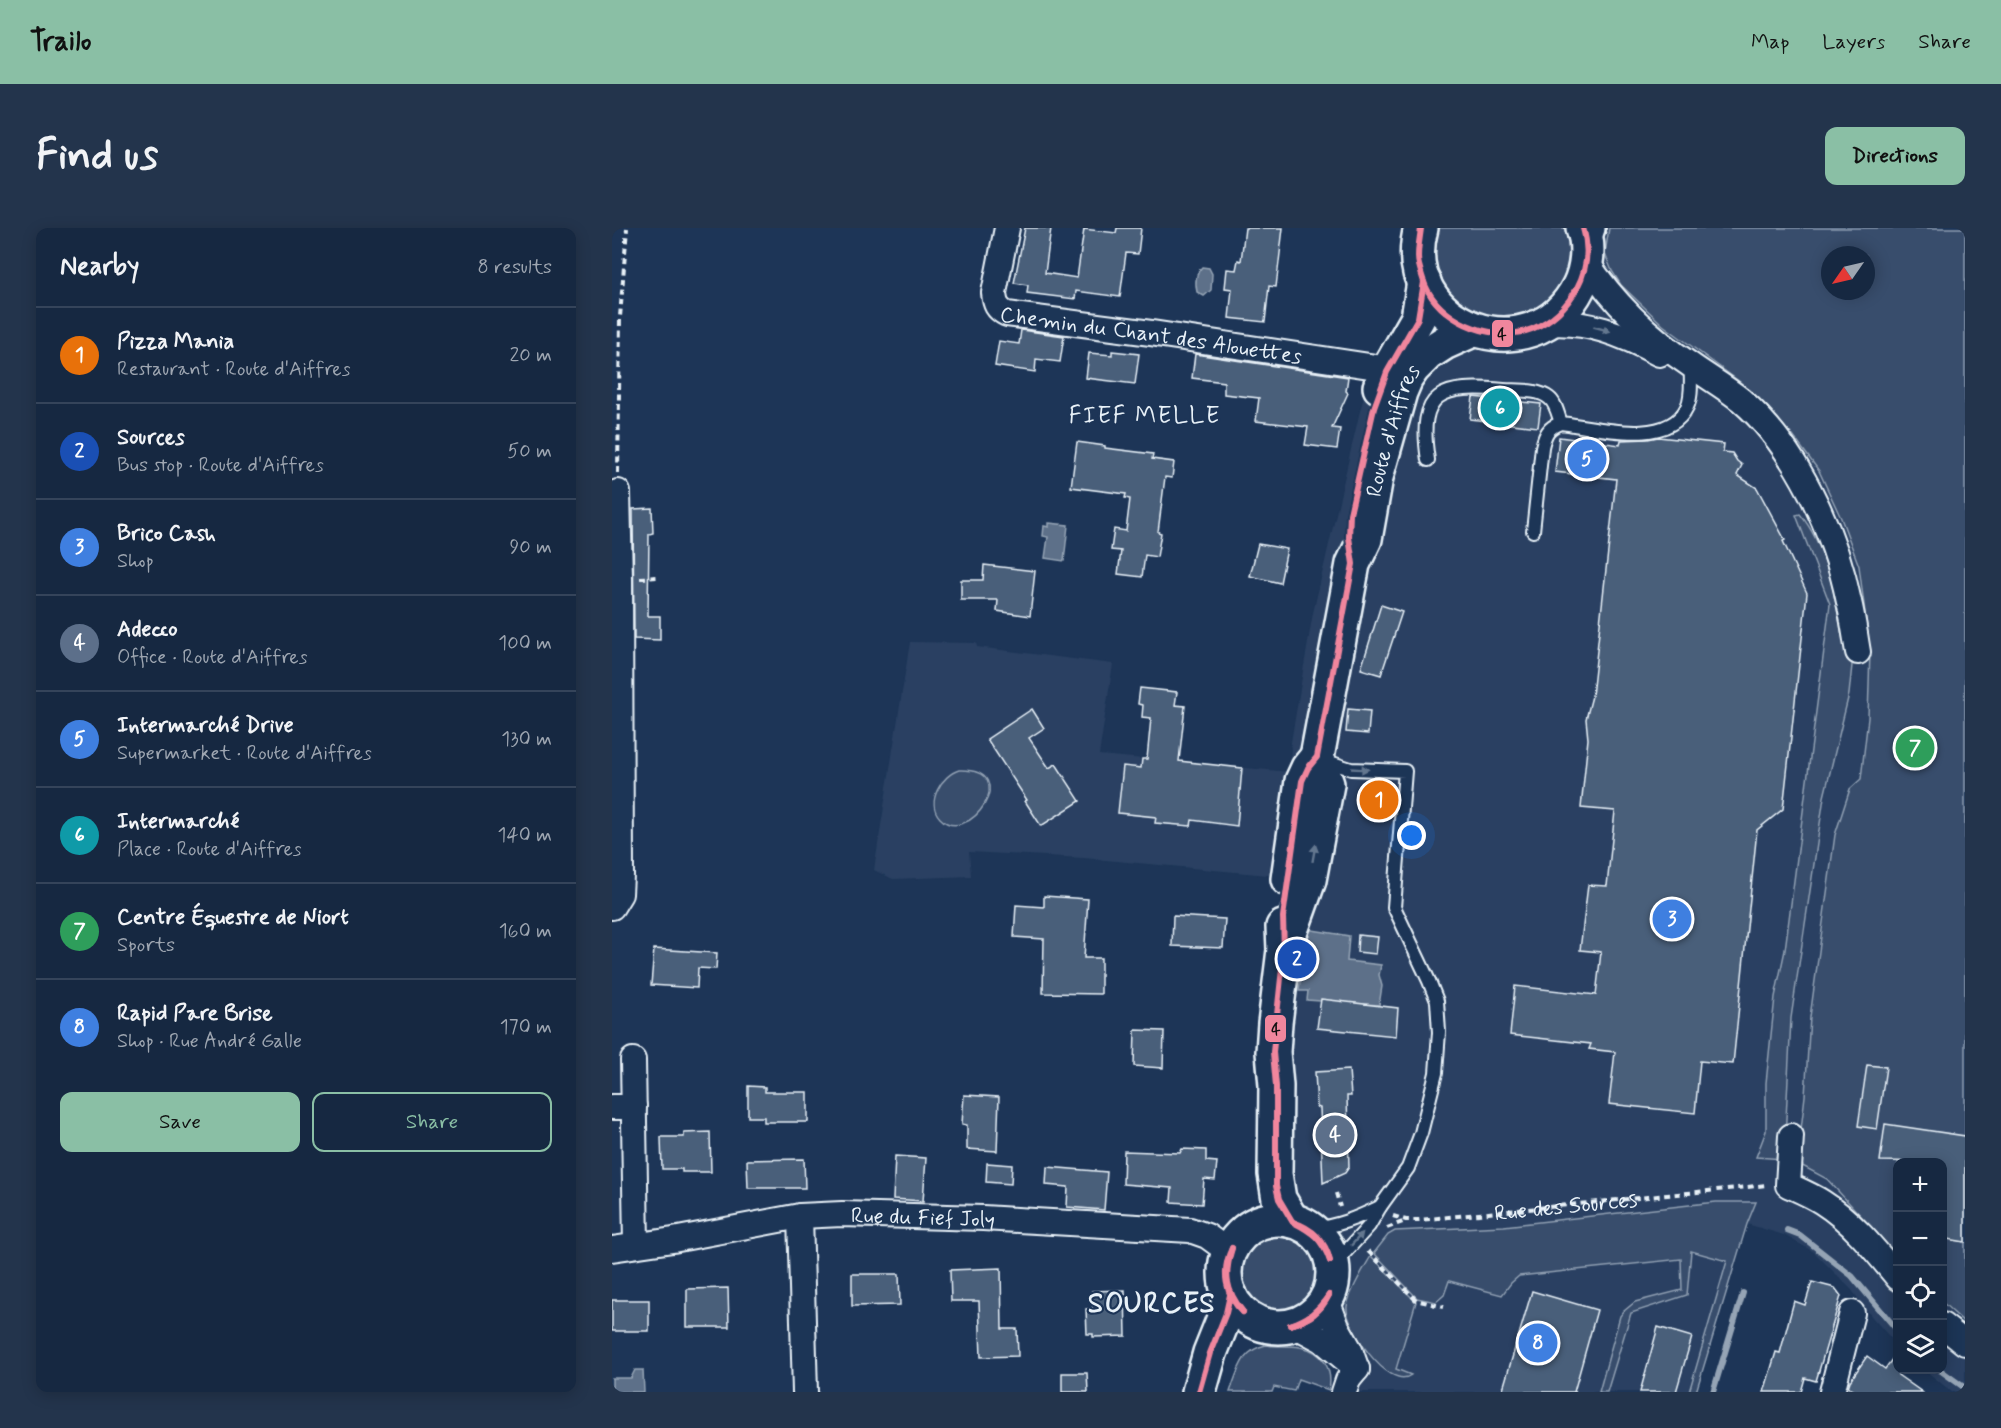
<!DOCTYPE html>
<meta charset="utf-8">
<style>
:root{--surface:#162841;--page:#23344c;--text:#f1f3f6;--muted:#9ea6b1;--line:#35445a;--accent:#8abfa5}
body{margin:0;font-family:Mynerve,sans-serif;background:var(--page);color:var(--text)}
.controls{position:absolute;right:18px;bottom:18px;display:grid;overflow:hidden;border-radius:12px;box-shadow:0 3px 15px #0003}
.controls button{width:54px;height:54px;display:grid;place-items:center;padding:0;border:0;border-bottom:2px solid var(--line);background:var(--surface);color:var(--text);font:30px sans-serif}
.compass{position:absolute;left:1209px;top:18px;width:54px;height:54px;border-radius:50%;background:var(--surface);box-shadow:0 3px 15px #0003;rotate:236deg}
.you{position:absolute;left:800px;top:608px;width:21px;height:21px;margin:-15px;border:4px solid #fff;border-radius:50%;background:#1a73e8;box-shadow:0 0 0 9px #1a73e833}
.badge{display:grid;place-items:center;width:39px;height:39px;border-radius:50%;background:var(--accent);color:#fff;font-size:20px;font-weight:700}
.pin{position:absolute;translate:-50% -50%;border:3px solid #fff;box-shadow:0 2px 6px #0006}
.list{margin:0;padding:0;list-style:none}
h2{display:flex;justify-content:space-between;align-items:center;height:78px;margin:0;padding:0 24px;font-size:26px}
h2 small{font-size:20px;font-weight:400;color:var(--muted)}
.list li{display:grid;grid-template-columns:39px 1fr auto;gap:18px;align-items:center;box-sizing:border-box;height:96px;padding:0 24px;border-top:2px solid var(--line)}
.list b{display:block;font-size:22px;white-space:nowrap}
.list p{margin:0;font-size:20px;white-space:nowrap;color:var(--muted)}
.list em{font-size:20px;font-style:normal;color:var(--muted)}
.actions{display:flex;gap:12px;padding:18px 24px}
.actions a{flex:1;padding:14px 0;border:2px solid var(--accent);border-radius:12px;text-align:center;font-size:21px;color:var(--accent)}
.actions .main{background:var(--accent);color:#111}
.icon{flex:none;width:33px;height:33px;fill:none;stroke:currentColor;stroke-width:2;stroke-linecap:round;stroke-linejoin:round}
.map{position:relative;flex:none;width:1353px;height:1164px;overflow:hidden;border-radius:12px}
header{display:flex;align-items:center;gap:36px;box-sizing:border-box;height:84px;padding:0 30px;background:var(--accent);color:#111}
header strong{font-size:28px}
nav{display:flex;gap:33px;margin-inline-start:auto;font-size:21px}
.intro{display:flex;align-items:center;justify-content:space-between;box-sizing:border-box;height:144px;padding:0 36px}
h1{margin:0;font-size:42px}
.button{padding:15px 27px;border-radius:12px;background:var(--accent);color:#111;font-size:21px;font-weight:700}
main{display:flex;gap:36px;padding:0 36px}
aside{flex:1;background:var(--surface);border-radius:12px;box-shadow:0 3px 15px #0003}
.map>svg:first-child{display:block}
</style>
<header>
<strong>Trailo</strong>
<nav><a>Map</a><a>Layers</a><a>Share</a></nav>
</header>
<div class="intro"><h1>Find us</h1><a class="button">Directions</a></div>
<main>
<aside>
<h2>Nearby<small>8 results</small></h2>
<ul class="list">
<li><span class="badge" style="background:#e8710a">1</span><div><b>Pizza Mania</b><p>Restaurant · Route d'Aiffres</p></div><em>20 m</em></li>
<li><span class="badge" style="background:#1a4fb4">2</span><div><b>Sources</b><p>Bus stop · Route d'Aiffres</p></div><em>50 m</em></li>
<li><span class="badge" style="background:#3f7fe0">3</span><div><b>Brico Cash</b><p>Shop</p></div><em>90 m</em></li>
<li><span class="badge" style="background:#5c6f8a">4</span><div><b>Adecco</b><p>Office · Route d'Aiffres</p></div><em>100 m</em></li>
<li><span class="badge" style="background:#3f7fe0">5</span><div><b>Intermarché Drive</b><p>Supermarket · Route d'Aiffres</p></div><em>130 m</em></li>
<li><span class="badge" style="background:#0f9aa8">6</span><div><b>Intermarché</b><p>Place · Route d'Aiffres</p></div><em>140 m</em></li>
<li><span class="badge" style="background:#2e9e5b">7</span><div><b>Centre Équestre de Niort</b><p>Sports</p></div><em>160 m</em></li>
<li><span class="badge" style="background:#3f7fe0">8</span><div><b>Rapid Pare Brise</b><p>Shop · Rue André Galle</p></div><em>170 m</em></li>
</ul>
<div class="actions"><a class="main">Save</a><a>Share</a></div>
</aside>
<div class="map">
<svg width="1353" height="1164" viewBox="0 0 1353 1164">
<rect width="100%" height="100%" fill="#1d3557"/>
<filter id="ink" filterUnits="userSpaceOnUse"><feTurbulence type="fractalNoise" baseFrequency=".0167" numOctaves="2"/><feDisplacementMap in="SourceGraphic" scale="12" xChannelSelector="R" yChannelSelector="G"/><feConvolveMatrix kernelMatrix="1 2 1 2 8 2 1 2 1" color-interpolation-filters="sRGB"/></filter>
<g filter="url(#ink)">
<!-- built -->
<path fill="#2a4162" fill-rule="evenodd" d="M792,0H1353V1164H1340L1313,1142H1330V934H1286L1285,1117L1260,1089L1239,1061L1202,1024L1172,1007L1135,996L1084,1164H748L709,1130L696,1121L686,1118L727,1079L735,1062L738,1048L725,1011L700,988L682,978L674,959V792L688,650L472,630L357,624L359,648L281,651L262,642L298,414L364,415L365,419L501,436L487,527L678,544L679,514L701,385L748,183L764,125L791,83L793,61L788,33L790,6ZM1218,27H1254V63H1218Z"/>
<!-- green -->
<g fill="#374d6c" stroke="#909fb2" stroke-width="1.5" fill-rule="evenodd">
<polygon points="822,0 957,0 961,20 954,51 939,74 907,91 859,87 825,53 820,4"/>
<path d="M997,0H1353V1095L1331,1075L1330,934H1286L1285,1027L1215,951L1185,935L1193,868L1198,789L1223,607L1238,561L1249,551L1256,490L1258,423L1247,338L1229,290L1207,243L1181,208L1152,177L1128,154L1051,97L1009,57L1000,43L993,26ZM1218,27H1254V63H1218Z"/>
<path d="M1188,286C1218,323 1224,377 1233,423L1239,424L1240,437L1237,466L1212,569L1179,790L1172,931L1144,929L1154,903V855L1163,769L1173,722L1218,376L1184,287Z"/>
<path d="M347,542C412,540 356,620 328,590C313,574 330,547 347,542Z"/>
<polygon points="1104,974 1144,974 1135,996 1084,1164 1077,1164 1115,1033 1079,1023 1075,1067 1019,1085 995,1164 987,1164 1008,1088 1012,1083 1023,1074 1070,1062 1069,1031 907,1048 899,1055 890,1067 837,1053 832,1067 824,1074 805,1070 762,1025 776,1007 783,1003 892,998"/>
<circle cx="669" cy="1046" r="39"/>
<path d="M759,1028L804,1074L784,1141L799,1147C777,1164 732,1098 735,1078C738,1062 751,1042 759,1028Z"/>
<path d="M654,1117C665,1119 677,1117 688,1119C711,1123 721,1141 717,1162L686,1151L682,1163L662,1159L660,1164H618C626,1143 629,1122 654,1117Z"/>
</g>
<!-- water -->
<g fill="#5d7089" stroke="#95a4b5" stroke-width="1.5">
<path d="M590,39L597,40L600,46L599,62L592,68L585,64C583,55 583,46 590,39Z"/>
<polygon points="437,295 456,297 452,333 433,330 436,309 431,308 432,298 437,299"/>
<polygon points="694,701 737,708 735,733 769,737 767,747 770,758 767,777 695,772 696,763 687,763"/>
<polygon points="23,1142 31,1142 32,1164 0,1164 0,1150 19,1150"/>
</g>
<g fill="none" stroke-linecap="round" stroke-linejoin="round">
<!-- stream -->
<g stroke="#95a4b5" stroke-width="6">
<polyline points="1175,1002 1188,1007 1240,1048 1286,1103"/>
<polyline points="1328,1142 1353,1160"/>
<polyline points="1101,1164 1131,1065"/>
</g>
</g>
<!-- building -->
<g fill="#495e7a" stroke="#e8f1f8" stroke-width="1.5">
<polygon points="413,0 439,0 433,45 465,50 472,1 504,5 505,0 529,0 526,26 514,25 508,69 464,63 463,71 415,65 416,57 402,55"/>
<polygon points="633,0 671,0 664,59 657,58 653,94 617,90 620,61 613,60 615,41 624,42 626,32 629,33"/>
<polygon points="409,102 452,108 448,134 424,131 423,144 383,138 387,113 407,116"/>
<polygon points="500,123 527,126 523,156 474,150 477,125 500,127"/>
<polygon points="583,126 736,149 734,163 736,165 720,200 728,201 725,221 693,217 696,199 644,193 647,170 612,166 612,154 580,150"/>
<polygon points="861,169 929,176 926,199 858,191"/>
<polygon points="947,209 1008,217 1009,212 1036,211 1046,209 1112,216 1111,224 1120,225 1125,233 1130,237 1125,247 1145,260 1173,312 1171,313 1195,365 1171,581 1145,602 1121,836 1088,833 1083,885 997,876 1003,824 977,821 979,816 898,807 903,758 984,767 989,724 968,722 976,657 995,658 1003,583 969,580 976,511 974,491 980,468 1004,251 943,244"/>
<polygon points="465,214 493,218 493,220 541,226 540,231 562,234 560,250 553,249 546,304 549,305 545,329 533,327 530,349 506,346 509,323 499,322 502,301 514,303 518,271 513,270 514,266 459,259"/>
<polygon points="40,280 41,305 37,306 36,388 48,388 48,412 22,411 21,281"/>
<polygon points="646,316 675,321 668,355 638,348"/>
<polygon points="372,337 423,343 418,388 385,383 386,372 349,372 349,352 371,352"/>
<polygon points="769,377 790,384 769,447 749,441"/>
<polygon points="528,460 565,464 563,477 573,478 567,533 630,540 625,598 580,592 579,598 543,595 544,589 506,585 511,538 529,540 530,531 535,531 539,490 530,489 531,477 526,476"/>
<polygon points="420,481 432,500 417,510 437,540 444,536 468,573 429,598 413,573 415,572 375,511"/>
<polygon points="736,481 758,483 756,506 734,504"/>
<polygon points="432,668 476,671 472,730 489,730 489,766 431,765 432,711 402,709 404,677 432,679"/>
<polygon points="561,688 613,691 611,720 560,718"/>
<polygon points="746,707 766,709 764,726 745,724"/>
<polygon points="42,721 105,725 104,741 86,740 85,760 39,757"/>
<polygon points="709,771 786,780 784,808 705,800"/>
<polygon points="523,802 552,803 551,840 522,838"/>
<polygon points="1255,837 1274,839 1265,901 1246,898"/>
<polygon points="737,842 739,868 735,868 737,939 733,945 711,955 708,880 705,879 703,844"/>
<polygon points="136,858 153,859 153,864 196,864 196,894 152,894 152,889 136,889"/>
<polygon points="352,867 387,869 385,923 355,921 355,897 350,896"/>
<polygon points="1273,896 1353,908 1353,1014 1330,1010 1330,934 1268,933"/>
<polygon points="98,904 99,944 70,944 70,941 50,941 49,909 72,909 72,905"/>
<polygon points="570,921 594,922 594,933 605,934 603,952 592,951 590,976 559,974 560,960 511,956 512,923 568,925"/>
<polygon points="283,928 314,930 311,973 281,971"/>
<polygon points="192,931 193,960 136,960 135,932"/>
<polygon points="375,935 400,937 399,956 374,954"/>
<polygon points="435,939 495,944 492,982 455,979 456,959 434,957"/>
<polygon points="389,1040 390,1101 405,1101 406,1128 369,1129 367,1073 339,1073 338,1042"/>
<polygon points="240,1046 287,1046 288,1077 240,1078"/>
<polygon points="1200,1054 1223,1060 1229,1068 1204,1153 1193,1150 1189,1164 1152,1164 1164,1124 1168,1125 1182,1073 1193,1077"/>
<polygon points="116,1060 117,1099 75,1099 75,1061"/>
<polygon points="513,1062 514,1108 481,1109 481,1106 475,1106 474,1081 481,1081 480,1063"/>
<polygon points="920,1063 985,1082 962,1164 890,1164"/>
<rect x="0" y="1072" width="37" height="31"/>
<polygon points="1046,1099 1080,1109 1064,1164 1028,1164"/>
<polygon points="1286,1123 1286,1147 1310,1164 1244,1164 1236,1159 1238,1153 1255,1128 1273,1141"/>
<polygon points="450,1145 475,1145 476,1164 450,1164"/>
</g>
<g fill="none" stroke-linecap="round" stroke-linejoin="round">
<defs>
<g id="service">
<path d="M816,232C805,162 830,157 892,162C906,163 926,161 937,170C944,175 946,187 949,195"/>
<path d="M921,303L930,219C933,206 936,199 949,195C983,199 1056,220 1075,179C1081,167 1078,151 1079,138"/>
<polyline points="711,532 739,541 793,543 782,679 817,753 825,773 827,804 824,845 809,905 796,940 768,979 757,998 728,1030 722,1043"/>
<path d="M698,1001C724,999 745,990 768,979"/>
</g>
<g id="minor">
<path id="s2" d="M395,0L382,65C383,76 385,81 395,86L539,105L764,139L775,144"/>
<path d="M974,33C1002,76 1038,110 1080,138C1097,150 1113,159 1129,172C1184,219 1223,304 1237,374C1241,390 1243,407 1246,424"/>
<path d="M933,96C975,92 1010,106 1047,126"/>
<polyline points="0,679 8,666 9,647 8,351 6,264"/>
<polyline points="21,832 24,1017"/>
<polyline points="0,879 22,879"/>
<path d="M1179,908L1176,957C1187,962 1199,967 1210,974C1240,993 1263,1022 1286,1050"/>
<polyline points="188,988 193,1164"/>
<path id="s3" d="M0,1021L61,1012L188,988L230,986L371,990L578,1002L595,1008L617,1024"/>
<polyline points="715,1072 725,1099 738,1122 743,1136"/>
<polyline points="682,1097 710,1112 745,1141"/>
<polyline points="1330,1097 1353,1115"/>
<polyline points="732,1164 736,1152 745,1141"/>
<polyline points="1220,1164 1240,1085"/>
</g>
<g id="secondary">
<path d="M809,0C782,98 921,150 967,58C975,41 978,18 971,0"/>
<polyline points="768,159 775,144 806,90 812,54"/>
<polyline points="676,651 690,553 696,540 705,529"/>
<polyline points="671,699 672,722 663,795 661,824 664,858 663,946 667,971 680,993"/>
<path id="s4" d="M672,722L697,652L715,556L705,529L741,336L753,311L764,249L788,164L794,150L801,140L815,126L832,115L861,102"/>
<circle cx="667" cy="1045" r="54"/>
<polyline points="587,1164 598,1125 614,1085 618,1067"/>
</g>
<polyline id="primary" points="973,6 976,0"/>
</defs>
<!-- service casing -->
<use href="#service" stroke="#e8f1f8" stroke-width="16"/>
<!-- minor casing -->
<use href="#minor" stroke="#e8f1f8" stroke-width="28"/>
<!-- secondary casing -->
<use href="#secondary" stroke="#e8f1f8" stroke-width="38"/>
<!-- primary casing -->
<use href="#primary" stroke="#e8f1f8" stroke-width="38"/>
<!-- path -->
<g stroke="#e8f1f8" stroke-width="4" stroke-dasharray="6 4.5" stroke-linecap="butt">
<polyline points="6,245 8,89 15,0"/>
<polyline points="28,350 45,349"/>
<polyline points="724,965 728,979"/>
<path id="s1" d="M781,988L794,992H807L1155,957"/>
<polyline points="775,1000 793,993"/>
<polyline points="756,1023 804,1072 832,1079"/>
</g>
<!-- service -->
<use href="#service" stroke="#1d3557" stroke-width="12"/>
<!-- minor -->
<use href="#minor" stroke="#1d3557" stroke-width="24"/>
<!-- secondary -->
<use href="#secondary" stroke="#1d3557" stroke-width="33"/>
<!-- primary -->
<use href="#primary" stroke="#1d3557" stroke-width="33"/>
<defs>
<g id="bus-1">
<path d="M809,0C808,11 804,26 807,37C809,45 812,56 816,63C834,96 885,115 920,101C959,85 984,41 971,0"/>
<polyline points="680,993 667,971 664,958 664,858 661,824 672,722 671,689 690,553 696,540 705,529 741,336 737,309 738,286 762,180 775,144 806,90 812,54"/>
<path d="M681,994C700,1000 714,1013 718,1033"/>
<path d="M681,994C701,1004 710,1011 718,1033"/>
<path d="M620,1020C612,1046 613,1062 631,1084"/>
<path d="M620,1020C609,1042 613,1068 631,1084"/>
<path d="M678,1097C696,1091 706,1083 717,1067"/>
<path d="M678,1097C696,1093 709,1084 717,1067"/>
<polyline points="587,1164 598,1125 614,1085 618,1067"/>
</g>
</defs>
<!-- bus-1 casing -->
<use href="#bus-1" stroke="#1d3557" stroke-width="10"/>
<!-- bus-1 -->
<use href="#bus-1" stroke="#f0869d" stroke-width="6"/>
</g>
<!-- one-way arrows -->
<defs><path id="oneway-solid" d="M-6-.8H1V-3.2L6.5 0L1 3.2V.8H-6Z" transform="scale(1.5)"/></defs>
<g fill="#64778f">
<use href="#oneway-solid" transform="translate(990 101) rotate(16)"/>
<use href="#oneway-solid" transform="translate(748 541) rotate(3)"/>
<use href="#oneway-solid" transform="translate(702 625) rotate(-80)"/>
<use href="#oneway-solid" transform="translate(745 1011) rotate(-48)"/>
</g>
</g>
<g text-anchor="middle" stroke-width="4.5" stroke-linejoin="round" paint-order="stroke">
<!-- street labels -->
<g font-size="22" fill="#e8f1f8" stroke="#1d3557">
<text dy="8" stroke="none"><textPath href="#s2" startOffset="238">Chemin du Chant des Alouettes</textPath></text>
<text dy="8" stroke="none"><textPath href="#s4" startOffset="537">Route d'Aiffres</textPath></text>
<text dy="8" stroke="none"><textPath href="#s1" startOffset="174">Rue des Sources</textPath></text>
<text dy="8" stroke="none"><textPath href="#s3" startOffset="314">Rue du Fief Joly</textPath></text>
</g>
<!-- neighbourhood labels -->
<g font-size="24" letter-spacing="1.5" fill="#e8f1f8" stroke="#1d3557">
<text x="533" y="195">FIEF MELLE</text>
</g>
<!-- district labels -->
<g font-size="28" font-weight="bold" letter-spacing="1.5" fill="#e8f1f8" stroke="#1d3557">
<text x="540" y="1084">SOURCES</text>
</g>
</g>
<g stroke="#1d3557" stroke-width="2">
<rect x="879" y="91" width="23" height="29" rx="6" fill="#f0869d"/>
<rect x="652" y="786" width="23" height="29" rx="6" fill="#f0869d"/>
</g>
<g font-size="16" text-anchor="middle" font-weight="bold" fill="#111">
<text x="890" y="111">4</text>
<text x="664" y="806">4</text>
</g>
</svg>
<div class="controls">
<button>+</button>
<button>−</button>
<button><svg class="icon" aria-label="locate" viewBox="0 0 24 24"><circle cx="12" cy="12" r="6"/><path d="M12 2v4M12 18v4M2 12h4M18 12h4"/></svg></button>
<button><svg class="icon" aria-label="layers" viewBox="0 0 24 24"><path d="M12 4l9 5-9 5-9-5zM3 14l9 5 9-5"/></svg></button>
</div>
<svg class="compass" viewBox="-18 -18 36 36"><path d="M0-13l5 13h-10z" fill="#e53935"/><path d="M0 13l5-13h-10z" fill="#9ea6b1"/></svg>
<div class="you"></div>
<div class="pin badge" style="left:767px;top:572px;background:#e8710a">1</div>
<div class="pin badge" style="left:685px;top:731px;background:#1a4fb4">2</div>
<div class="pin badge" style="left:1060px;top:691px;background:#3f7fe0">3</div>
<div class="pin badge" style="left:723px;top:907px;background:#5c6f8a">4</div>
<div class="pin badge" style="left:975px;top:231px;background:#3f7fe0">5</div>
<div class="pin badge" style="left:888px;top:180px;background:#0f9aa8">6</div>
<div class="pin badge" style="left:1303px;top:520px;background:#2e9e5b">7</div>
<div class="pin badge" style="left:926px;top:1115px;background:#3f7fe0">8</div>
</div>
</main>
